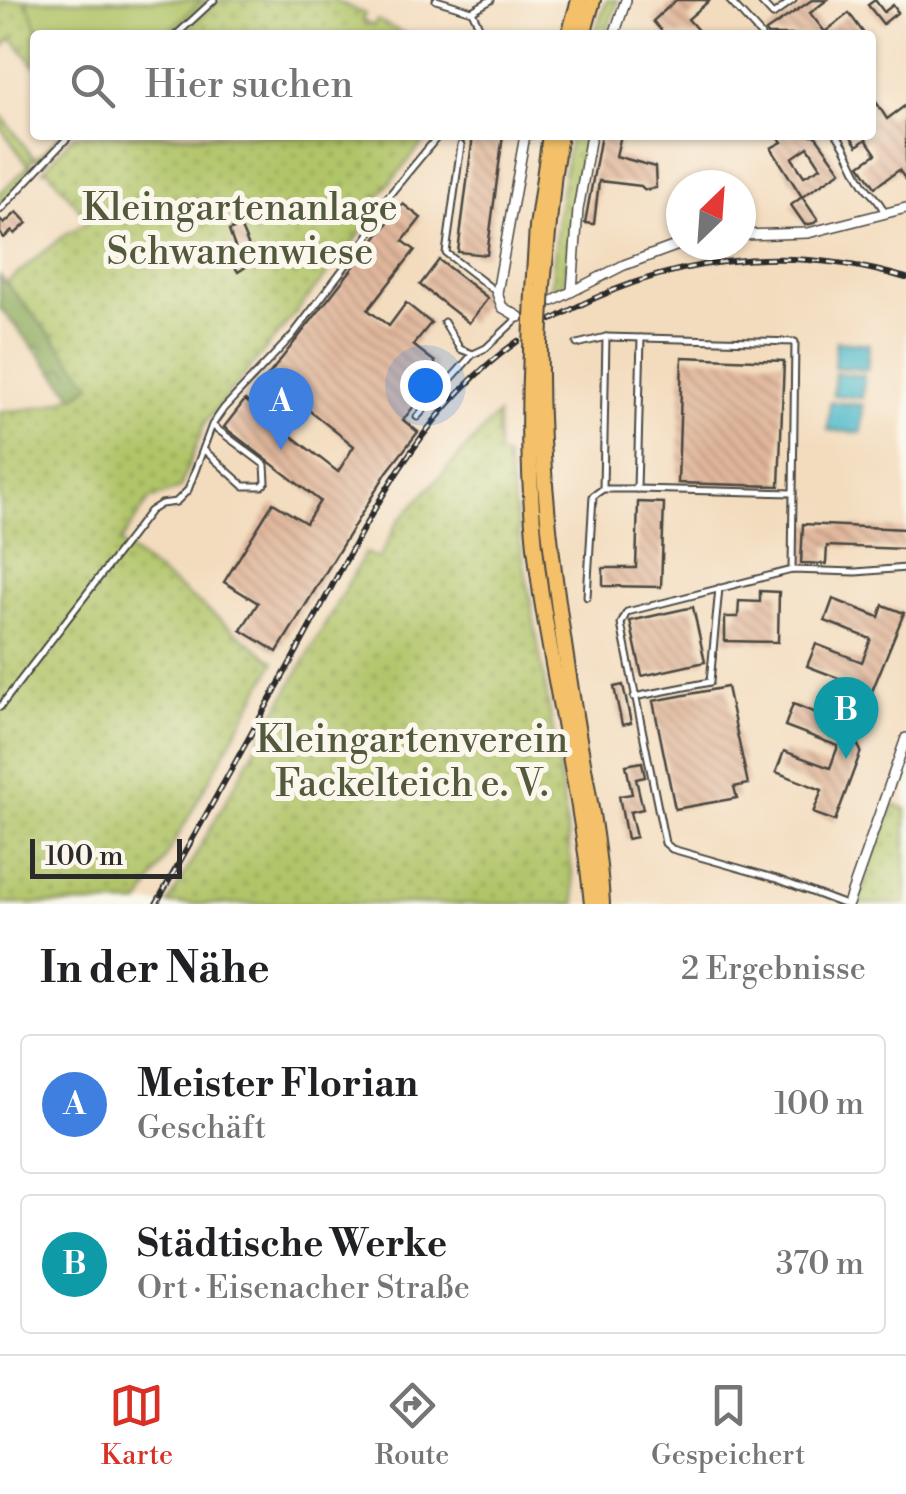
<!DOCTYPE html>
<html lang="de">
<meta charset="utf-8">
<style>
:root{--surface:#fff;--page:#f2f2f2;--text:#202124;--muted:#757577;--line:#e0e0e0;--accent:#d93025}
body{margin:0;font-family:"Libre Bodoni",serif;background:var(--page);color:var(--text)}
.compass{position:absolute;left:666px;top:170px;width:90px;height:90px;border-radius:50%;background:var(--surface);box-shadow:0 2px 8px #0004;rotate:25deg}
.scale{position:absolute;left:30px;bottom:25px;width:152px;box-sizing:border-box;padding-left:10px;border:5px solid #2b2b2b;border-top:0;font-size:28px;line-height:35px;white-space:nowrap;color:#2b2b2b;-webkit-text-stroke:8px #fbf7ec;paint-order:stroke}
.you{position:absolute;left:425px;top:385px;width:35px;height:35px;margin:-25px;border:8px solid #fff;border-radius:50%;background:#1a73e8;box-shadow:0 0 0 15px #1a73e833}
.badge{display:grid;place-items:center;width:65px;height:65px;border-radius:50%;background:var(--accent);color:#fff;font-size:32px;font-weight:700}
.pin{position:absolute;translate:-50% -82px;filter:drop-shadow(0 2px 5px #0008)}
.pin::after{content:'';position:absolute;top:52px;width:35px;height:30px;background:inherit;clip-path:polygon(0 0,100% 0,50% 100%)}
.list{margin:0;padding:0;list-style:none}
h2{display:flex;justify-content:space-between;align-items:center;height:130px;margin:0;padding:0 40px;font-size:42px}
h2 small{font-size:32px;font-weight:400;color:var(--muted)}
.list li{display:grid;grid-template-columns:65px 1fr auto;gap:30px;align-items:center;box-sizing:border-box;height:140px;margin:0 20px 20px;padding:0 20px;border:2px solid var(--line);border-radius:10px}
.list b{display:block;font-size:38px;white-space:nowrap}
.list p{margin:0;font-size:32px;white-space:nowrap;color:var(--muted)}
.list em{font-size:32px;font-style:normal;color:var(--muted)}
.icon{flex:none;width:55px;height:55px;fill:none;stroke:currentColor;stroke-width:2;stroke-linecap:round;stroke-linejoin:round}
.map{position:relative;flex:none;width:906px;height:904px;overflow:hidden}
.search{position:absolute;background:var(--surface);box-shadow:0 2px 8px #0004;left:30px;right:30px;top:30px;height:110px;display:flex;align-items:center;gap:25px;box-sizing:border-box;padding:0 35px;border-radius:10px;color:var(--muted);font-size:38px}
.sheet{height:450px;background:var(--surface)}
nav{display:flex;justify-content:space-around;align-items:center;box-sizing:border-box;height:140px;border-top:2px solid var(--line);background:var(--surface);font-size:28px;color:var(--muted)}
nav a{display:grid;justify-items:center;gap:5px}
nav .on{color:var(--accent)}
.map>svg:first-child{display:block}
</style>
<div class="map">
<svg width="906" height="904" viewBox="0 0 906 904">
<defs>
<pattern id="green-dots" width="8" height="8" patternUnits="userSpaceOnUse" patternTransform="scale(2.5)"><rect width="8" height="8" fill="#b0c468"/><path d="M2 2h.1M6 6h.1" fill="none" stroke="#8f9f56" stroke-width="1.8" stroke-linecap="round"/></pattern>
<pattern id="forest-crowns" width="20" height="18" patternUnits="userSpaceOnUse" patternTransform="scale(2.5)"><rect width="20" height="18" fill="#8caa5c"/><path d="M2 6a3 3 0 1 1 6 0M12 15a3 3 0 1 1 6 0" fill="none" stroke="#738b4c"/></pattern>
<pattern id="building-back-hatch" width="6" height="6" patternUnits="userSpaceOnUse" patternTransform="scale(2.5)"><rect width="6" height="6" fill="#e1b79b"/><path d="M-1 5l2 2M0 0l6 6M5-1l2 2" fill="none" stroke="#b7957f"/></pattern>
</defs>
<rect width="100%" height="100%" fill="#fbf7ec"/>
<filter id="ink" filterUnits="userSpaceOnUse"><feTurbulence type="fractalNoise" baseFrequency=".01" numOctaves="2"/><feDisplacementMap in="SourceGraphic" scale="20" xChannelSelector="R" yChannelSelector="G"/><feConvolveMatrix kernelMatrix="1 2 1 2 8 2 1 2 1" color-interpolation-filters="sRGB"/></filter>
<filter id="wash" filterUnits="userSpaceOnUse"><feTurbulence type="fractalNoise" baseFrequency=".0048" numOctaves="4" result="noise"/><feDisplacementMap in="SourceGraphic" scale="40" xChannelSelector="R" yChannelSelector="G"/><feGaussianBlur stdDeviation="2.25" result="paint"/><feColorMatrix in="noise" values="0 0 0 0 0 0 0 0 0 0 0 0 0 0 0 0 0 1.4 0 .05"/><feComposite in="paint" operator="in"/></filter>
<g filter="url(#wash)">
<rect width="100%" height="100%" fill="#f3dcbe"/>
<!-- green -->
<g fill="url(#green-dots)" stroke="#6e784a" stroke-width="2.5">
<polygon points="0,0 210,0 172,35 35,35 35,66 12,38 0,50"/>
<polygon points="220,0 334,0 365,14 362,20 373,26 377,20 407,35 181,35"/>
<polygon points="607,0 618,0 606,35 594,35"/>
<polygon points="0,113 33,157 39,156 60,135 67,135 42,160 30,160 32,172 0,206 0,193 29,166 0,127"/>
<path d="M74,135H430L369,208L361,233L205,423L180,488L149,500L120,543L275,662L140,904H0V412C35,409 64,406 91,384L6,283L66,234L89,221L47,169L42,172Z"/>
<polygon points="570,135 584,135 564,283 551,291 558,214"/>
<polygon points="497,415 498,454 506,458 558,760 576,904 168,904 365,553 379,559 397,523"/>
<polygon points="894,804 906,809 906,904 857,904"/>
</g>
<!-- forest -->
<polygon fill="url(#forest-crowns)" stroke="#5c6a44" stroke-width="2.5" points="0,276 92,384 75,397 0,308"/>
<!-- pitch -->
<polygon fill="#b0c468" stroke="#6e784a" stroke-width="2.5" points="26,0 202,0 164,35 40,35"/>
<!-- water -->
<g fill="#4fbacb" stroke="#3d727b" stroke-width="2.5">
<polygon points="836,341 869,344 867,370 834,367"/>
<polygon points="835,373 864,376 862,398 833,395"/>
<polygon points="830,402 863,405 861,433 828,430"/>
</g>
<g id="blocks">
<!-- building -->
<g fill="url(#building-back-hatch)" fill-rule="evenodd">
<polygon points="676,0 710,0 688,19 702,35 665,35 653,21"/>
<polygon points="812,0 827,0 810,13 825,32 849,13 865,35 767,35 766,31"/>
<polygon points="875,0 884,12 893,5 898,12 883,24 868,5"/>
<polygon points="871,94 887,119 906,105 906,180 899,170 875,187 860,165 876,154 866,139 857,146 850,135 871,135"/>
<polygon points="473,135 503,135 487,255 458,252"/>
<polygon points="601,135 621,135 616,156 655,167 656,188 645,190 641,186 599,181 594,224 585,223"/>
<path d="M777,135H815L841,171L802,197L771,148L782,142ZM808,147L821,167L804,176L792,158Z"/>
<polygon points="802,197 818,220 814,223 805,225 791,205"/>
<polygon points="403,204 421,218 403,241 415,250 368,310 389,326 406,303 431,323 413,345 435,362 436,378 403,420 418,432 387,472 277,652 241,630 258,603 224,582 273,503 306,523 320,501 224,427 245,400 338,472 354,446 267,377"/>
<polygon points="17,212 27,223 15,234 12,231 4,238 0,233 0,219 4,224"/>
<polygon points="240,226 255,261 238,272 229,257 237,253 229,231"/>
<polygon points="439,260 488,298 469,323 420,285"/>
<polygon points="682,357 784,361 779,486 678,483"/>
<polygon points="638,502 664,503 661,587 603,586 603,568 636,568"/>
<polygon points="803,524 905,529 904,549 827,546 826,564 801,563"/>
<polygon points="760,591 779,592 778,642 725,641 725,617 738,617 739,601 760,602"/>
<polygon points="833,599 879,617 883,605 904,613 866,706 869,707 856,742 861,751 835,821 813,813 822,790 776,772 784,751 830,768 838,746 785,726 793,704 839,722 848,699 854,684 807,666 816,644 862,662 871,639 825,621"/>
<polygon points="693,607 705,662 642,676 630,621"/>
<polygon points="623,685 631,723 622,725 614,687"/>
<polygon points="727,687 748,784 734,787 737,798 675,809 653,701"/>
<polygon points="642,762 645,777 636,779 643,809 630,812 636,837 627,839 619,796 632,794 626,765"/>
</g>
</g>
</g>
<g filter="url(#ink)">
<use href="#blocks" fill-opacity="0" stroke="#494641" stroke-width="2.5"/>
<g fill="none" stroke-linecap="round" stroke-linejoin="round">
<defs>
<g id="service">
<polyline points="436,0 472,11 491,0"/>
<polyline points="729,0 761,35"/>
<polyline points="759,0 773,15 793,0"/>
<polyline points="472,11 483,35"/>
<polyline points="176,35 214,0"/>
<path d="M837,135C849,151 854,170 865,186C872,196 880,200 884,212"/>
<polyline points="461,145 446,253 495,291"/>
<polyline points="0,210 70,135"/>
<polyline points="444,322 460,349 473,354 486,348 519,317"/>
<polyline points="577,344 606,337 795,342 792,570"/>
<polyline points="417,417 473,354"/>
<polyline points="204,450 244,486 262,486 266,482 265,465 213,426"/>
<polyline points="603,489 606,337"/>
<polyline points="637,489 793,493"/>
<polyline points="587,597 593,496 603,489 637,489 641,338"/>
<polyline points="634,697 710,682 719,588"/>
<polyline points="0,707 150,511 161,504 176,502 188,490 212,425 224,408 292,336 369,235 377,210 439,135"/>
<polyline points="843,904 777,879 672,849 665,843 621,624 627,612 792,570 856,572 906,568"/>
</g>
<g id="minor">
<polyline points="614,35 626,0"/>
<polyline points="741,235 808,233 906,208"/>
<polyline points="572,291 578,210 591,135"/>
<polyline points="553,301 624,265 681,244"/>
<polyline points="519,317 502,307 497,293 525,135"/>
<polyline points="848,904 906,738"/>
</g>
<g id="primary">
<polyline points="569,35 579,0"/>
<polyline points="583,35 593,0"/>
<polyline points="543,285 554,172 560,135"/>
<polyline points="533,291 537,227 550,135"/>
<path d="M540,344C538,470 555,591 575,715C585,778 599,840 602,904"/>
<path d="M531,350C527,431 529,514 541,594C557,698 582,800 592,904"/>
</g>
</defs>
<!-- service casing -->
<use href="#service" stroke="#494641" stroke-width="9"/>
<!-- minor casing -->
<use href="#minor" stroke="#494641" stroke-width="12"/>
<!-- primary casing -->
<use href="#primary" stroke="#494641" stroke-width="18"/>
<!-- service -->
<use href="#service" stroke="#fff" stroke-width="5"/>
<!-- minor -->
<use href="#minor" stroke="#fff" stroke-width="9"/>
<!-- primary -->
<use href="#primary" stroke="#f4c16a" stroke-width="14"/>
<defs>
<g id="rail">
<path d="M552,320C662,257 784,242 906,278"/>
<path d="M156,904C206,815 256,726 305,636C363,531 416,412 518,341"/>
</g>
</defs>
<!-- rail casing -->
<use href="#rail" stroke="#2b2b2b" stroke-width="6"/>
<!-- rail -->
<use href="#rail" stroke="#fbf7ec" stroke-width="2.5" stroke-dasharray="8" stroke-linecap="butt"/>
<defs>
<g id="primary-bridge">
<polyline points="540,344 543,285"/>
<polyline points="531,350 533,291"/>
</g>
</defs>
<!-- primary-bridge casing -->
<use href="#primary-bridge" stroke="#494641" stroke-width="18" stroke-linecap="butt"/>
<!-- primary-bridge -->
<use href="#primary-bridge" stroke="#f4c16a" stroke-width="14"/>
</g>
</g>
<g text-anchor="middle" stroke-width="10" stroke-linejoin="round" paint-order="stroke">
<!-- park labels -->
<g font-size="38" fill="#53593d" stroke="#fbf7ec">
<text x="240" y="220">Kleingartenanlage<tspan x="240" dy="44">Schwanenwiese</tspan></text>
<text x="412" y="752">Kleingartenverein<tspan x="412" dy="44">Fackelteich e. V.</tspan></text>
</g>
</g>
</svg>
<svg class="compass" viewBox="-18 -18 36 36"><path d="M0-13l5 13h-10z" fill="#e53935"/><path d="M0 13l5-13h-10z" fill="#757577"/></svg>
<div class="scale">100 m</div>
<div class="you"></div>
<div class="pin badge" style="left:281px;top:450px;background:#3f7fe0">A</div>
<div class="pin badge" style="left:846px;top:759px;background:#0f9aa8">B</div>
<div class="search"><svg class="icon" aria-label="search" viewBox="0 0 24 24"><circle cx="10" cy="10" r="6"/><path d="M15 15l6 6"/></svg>Hier suchen</div>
</div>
<section class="sheet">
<h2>In der Nähe<small>2 Ergebnisse</small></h2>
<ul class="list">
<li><span class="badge" style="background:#3f7fe0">A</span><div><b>Meister Florian</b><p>Geschäft</p></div><em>100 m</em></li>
<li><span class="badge" style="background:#0f9aa8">B</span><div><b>Städtische Werke</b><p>Ort · Eisenacher Straße</p></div><em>370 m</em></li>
</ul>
</section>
<nav>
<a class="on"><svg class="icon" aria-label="map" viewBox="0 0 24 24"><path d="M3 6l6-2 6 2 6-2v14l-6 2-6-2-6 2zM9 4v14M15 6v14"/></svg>Karte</a>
<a><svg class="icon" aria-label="directions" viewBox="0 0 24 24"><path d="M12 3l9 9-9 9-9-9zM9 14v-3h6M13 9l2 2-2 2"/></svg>Route</a>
<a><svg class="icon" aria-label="saved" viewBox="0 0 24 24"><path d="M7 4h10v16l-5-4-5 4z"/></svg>Gespeichert</a>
</nav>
